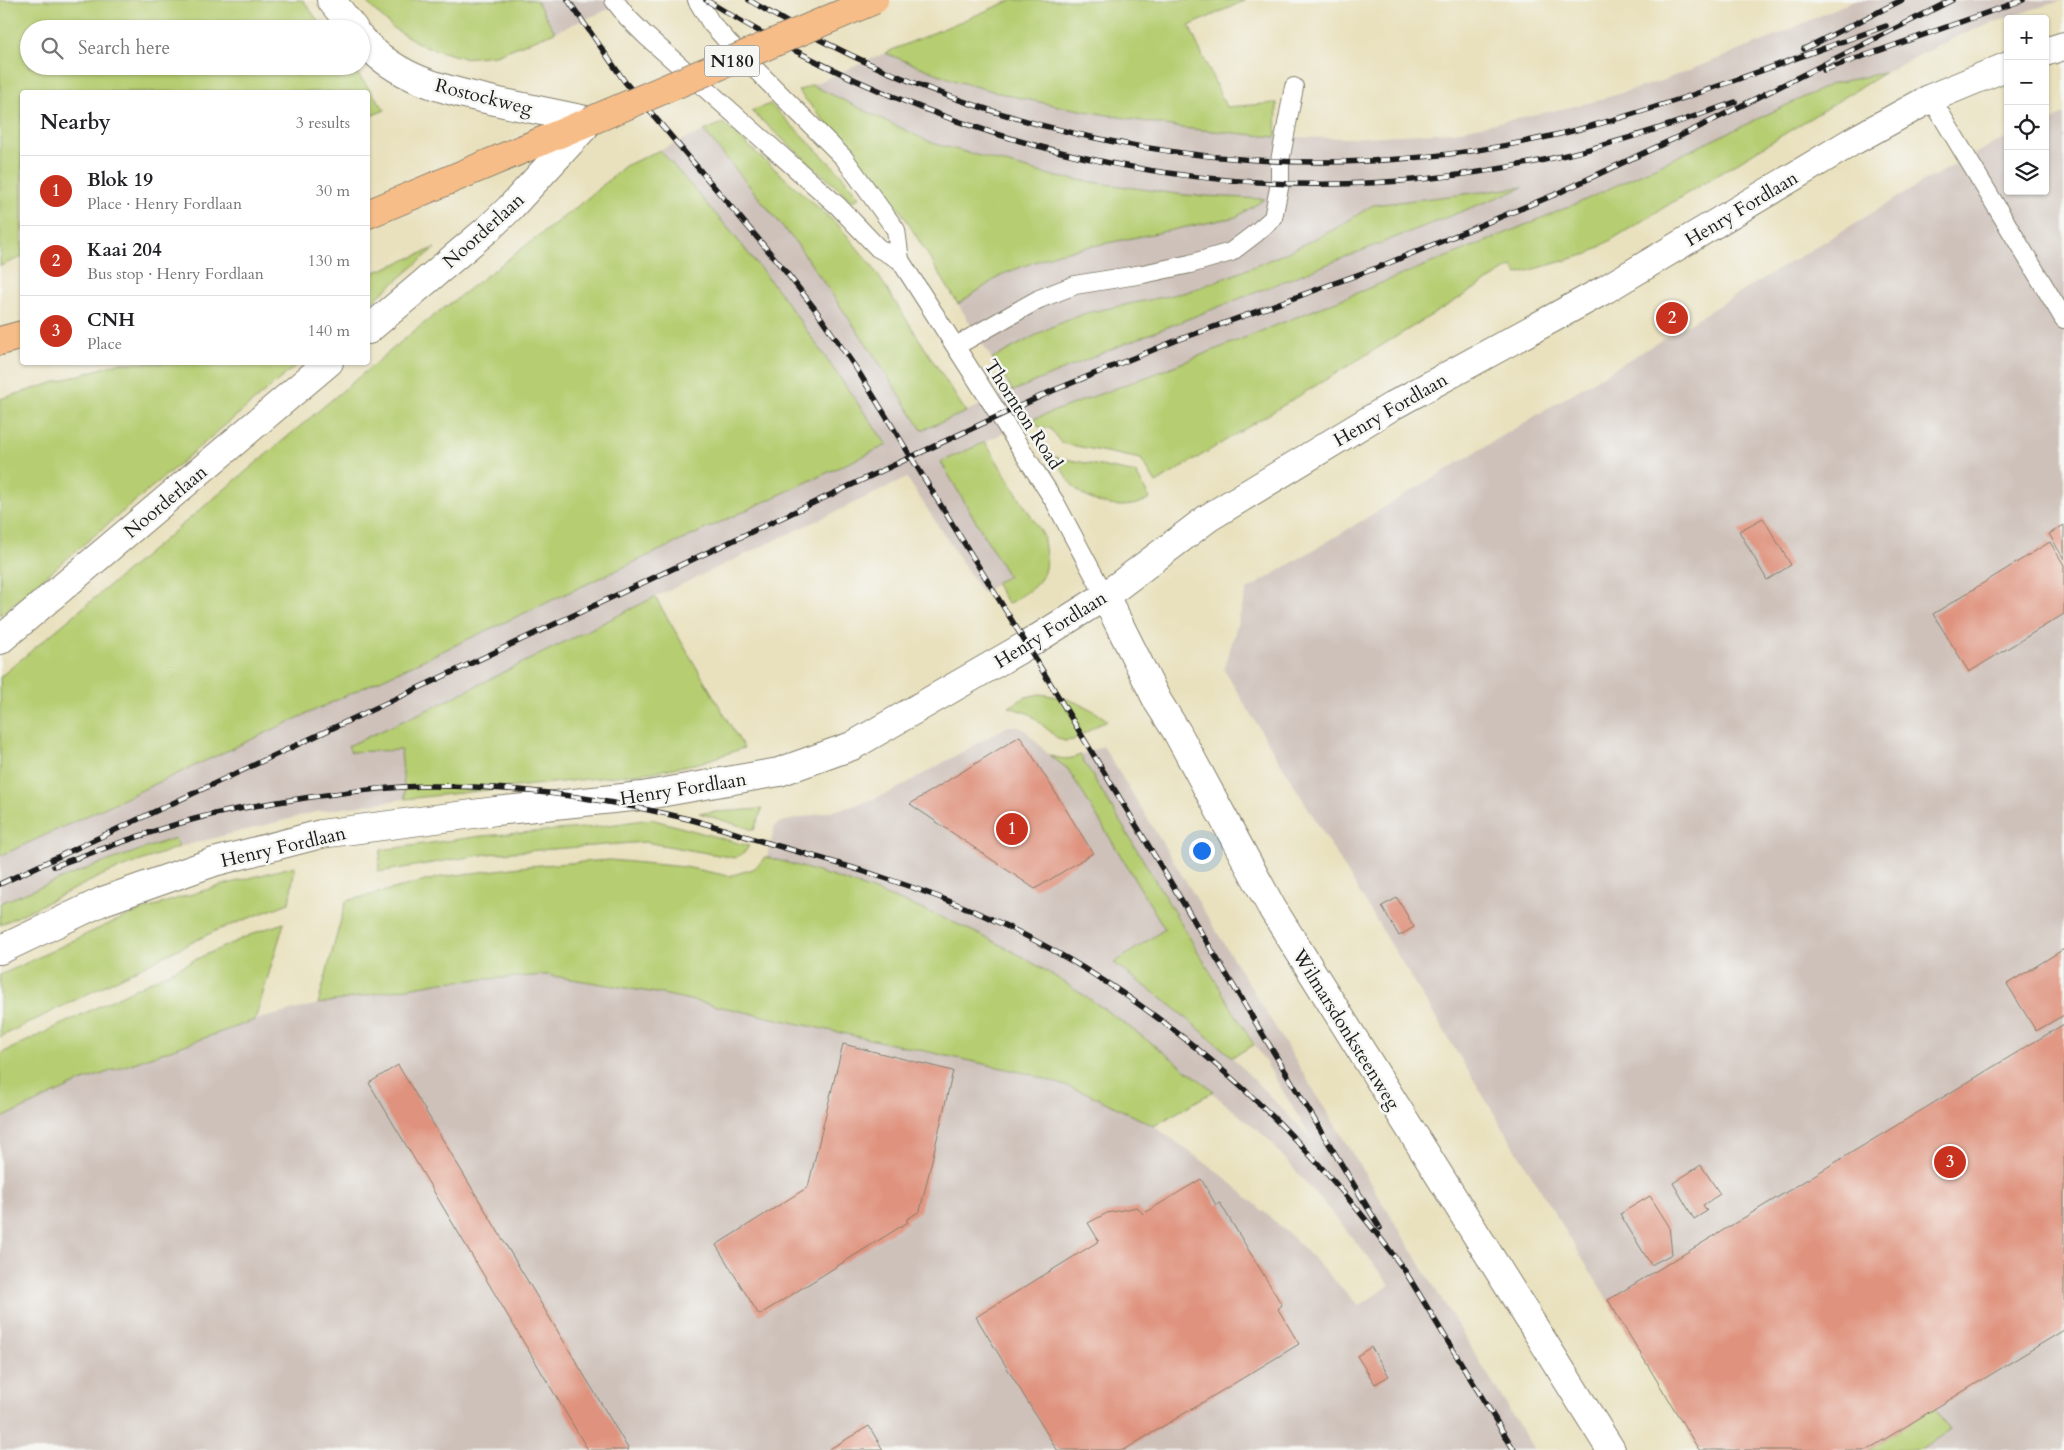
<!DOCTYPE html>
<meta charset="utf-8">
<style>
:root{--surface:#fff;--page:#f2f2f2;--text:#202124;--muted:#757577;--line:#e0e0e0;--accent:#c8321e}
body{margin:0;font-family:Cardo,serif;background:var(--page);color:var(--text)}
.controls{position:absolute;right:15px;top:15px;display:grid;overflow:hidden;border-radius:5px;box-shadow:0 1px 4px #0004}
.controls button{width:45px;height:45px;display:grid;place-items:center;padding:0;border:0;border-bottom:1px solid var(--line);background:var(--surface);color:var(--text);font:25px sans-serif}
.you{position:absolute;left:1201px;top:850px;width:18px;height:18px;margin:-12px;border:4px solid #fff;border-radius:50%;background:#1a73e8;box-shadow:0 0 0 8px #1a73e833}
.badge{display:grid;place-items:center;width:32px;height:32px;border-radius:50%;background:var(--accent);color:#fff;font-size:16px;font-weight:700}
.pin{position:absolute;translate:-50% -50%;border:2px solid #fff;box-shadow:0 1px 5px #0006}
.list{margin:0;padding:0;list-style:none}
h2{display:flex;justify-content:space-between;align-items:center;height:65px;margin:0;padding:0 20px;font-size:21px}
h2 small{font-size:16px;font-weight:400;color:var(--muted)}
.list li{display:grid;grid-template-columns:32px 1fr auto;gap:15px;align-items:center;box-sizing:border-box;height:70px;padding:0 20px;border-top:1px solid var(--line)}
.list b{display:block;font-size:19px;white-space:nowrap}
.list p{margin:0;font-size:16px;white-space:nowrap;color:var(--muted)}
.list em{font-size:16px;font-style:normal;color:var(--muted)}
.icon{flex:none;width:28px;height:28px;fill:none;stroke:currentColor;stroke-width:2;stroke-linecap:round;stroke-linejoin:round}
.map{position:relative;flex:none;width:2064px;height:1450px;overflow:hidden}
.search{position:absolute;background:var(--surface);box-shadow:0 1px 4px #0004;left:20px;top:20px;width:350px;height:55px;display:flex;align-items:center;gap:12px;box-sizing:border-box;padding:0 18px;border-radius:28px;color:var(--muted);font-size:19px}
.panel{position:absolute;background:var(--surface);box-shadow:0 1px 4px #0004;left:20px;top:90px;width:350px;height:275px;border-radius:5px}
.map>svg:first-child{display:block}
</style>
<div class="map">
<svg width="2064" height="1450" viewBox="0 0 2064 1450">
<rect width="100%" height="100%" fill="#f6f6f2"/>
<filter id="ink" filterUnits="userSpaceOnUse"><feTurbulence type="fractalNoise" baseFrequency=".02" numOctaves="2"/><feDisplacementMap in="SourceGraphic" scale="10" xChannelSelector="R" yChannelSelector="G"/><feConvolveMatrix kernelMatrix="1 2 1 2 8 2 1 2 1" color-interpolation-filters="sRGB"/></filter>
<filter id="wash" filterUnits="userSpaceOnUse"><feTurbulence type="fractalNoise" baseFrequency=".0096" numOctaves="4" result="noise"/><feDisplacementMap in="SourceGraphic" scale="20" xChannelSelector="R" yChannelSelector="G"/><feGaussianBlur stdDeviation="1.12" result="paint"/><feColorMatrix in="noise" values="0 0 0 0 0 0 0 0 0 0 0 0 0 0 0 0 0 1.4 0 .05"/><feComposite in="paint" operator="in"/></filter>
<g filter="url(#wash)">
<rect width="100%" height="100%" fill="#e9e1be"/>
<!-- industrial -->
<g fill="#cec1ba">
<polygon points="536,0 630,0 555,32"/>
<polygon points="1854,0 2064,0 2014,15 1956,37 1884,73 1834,83 1585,200 1403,276 1154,374 1033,419 941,462 1008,576 982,593 907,478 655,597 438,705 348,746 351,752 401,750 405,799 316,812 179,847 175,838 94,866 0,903 0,856 886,445 733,234 660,150 704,131 797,244 870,349 922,430 1124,344 1522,188 1373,205 1335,229 1286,253 1238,273 1187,292 1086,313 1051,327 992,359 958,304 1003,274 1058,253 1203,224 1264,200 1184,195 1057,177 932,143 812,85 885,53 956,81 1011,96 1063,107 1182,128 1276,137 1349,138 1453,132 1589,103 1661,81 1769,39"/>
<polygon points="2064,114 2064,1450 1699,1450 1224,670 1247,590 1925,181 1993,144 2008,138 2008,191 2045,191 2045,124"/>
<polygon points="1008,726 1017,726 1025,730 1049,755 1068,769 1166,930 1114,963 1172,1006 1232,1057 1313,1141 1080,755 1103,746 1534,1450 0,1450 0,1119 80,1082 255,1020 318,1004 442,982 547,975 662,994 1030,1074 1089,1094 1154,1126 1222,1175 1297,1241 1359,1306 1390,1285 1338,1220 1268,1139 1146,1038 814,870 767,857 775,826 781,822 850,807 876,798 895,790"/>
</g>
<!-- green -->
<g fill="#b6cd71" stroke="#697446">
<polygon points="0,0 303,0 324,29 29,29 29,66 352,66 385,110 368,117 368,92 22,92 22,257 0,266"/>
<polygon points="364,0 536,0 555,32 496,55 464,58 425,47 393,28"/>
<polygon points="1012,0 1246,0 1189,26 1226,107 1277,103 1276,137 1182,128 1063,107 1011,96 956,81 885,53"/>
<polygon points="1884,73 1588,254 1517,274 1512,266 1156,483 1141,459 1061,443 1050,428 1040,428 1033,419 1154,374 1494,238 1585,200 1834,83"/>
<polygon points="812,85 932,143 1057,177 1184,195 1265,199 1236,217 1058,253 1003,274 958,304 899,208 860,161 798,91"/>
<polygon points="770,104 840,173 859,197 856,200 851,200 751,111"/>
<polygon points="723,123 840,227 872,266 966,412 922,430 870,349 797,244 704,131"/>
<polygon points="660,150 733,234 783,297 887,445 0,856 0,677 414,331 583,202 625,166"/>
<polygon points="1524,187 1124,344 1013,391 992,359 1051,327 1086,313 1187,292 1238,273 1286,253 1335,229 1373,205"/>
<polygon points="435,248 368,305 368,275"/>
<polygon points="119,363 299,363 0,615 0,399"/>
<path d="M985,442L1043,535C1051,577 1043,583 1008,604L995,583L1008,576L941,462Z"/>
<path d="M1055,457L1136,473L1150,499C1127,511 1097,507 1077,490C1068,482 1061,467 1055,457Z"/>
<polygon points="655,597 744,748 699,763 653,772 405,799 401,750 351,752 348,746 438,705"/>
<path d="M1040,694C1068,698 1084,703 1107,720L1073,740L1064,741L1056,737L1030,714L1009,707L1026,697Z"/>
<path d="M1049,755C1061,759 1068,761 1080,755L1254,1045L1232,1057L1172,1006L1114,963L1165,929L1068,769Z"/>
<polygon points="762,809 754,830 699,813"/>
<polygon points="651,819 749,846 744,853 735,858 645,842 487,854 378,872 381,850 482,836 595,827"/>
<polygon points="175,838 179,847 105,874 0,925 0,903 94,866"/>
<path d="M767,857C850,880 946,914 1021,956C1089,995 1152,1043 1214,1091L1154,1126L1089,1094L1030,1074L662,994L547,975L442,982L318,1004L346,901L441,877L528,866L610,860L685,867L729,876L753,869Z"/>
<path d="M295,866L289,903L215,931L0,1037V975C46,955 91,930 138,912C189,893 242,880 295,866Z"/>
<polygon points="284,923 255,1020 80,1082 0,1119 0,1054 203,956 259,931"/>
<polygon points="1935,1408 1949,1431 1918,1450 1867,1450"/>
</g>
<g id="blocks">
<!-- building -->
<g fill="#df927d">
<polygon points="1763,518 1791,565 1767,580 1739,531"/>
<polygon points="2064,525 2064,559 2049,534"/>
<polygon points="2050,542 2064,565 2064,614 1969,672 1933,614"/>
<polygon points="1020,736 1093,853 1035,889 910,804"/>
<polygon points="1397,898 1414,927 1399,936 1382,906"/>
<polygon points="2064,949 2064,1015 2036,1031 2007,984"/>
<polygon points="2064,1024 2064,1330 1867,1450 1699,1450 1608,1300"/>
<polygon points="843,1044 953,1071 920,1211 906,1220 908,1222 759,1315 716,1245 808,1187"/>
<polygon points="398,1065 629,1450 588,1450 369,1083"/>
<polygon points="1701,1165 1720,1194 1703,1205 1707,1211 1694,1219 1673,1183"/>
<polygon points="1201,1179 1216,1205 1220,1203 1282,1305 1278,1309 1299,1344 1124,1450 1057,1450 976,1317 1099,1241 1088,1223 1107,1213 1137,1207 1143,1214"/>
<polygon points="1650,1196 1669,1226 1672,1254 1651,1265 1620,1214"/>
<polygon points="1371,1347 1389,1376 1375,1384 1357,1356"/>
<polygon points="869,1426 883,1450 828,1450"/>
</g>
</g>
</g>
<g filter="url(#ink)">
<use href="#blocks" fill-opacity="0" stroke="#827e6d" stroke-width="1"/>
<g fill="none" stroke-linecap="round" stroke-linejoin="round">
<defs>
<g id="service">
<polyline points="614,0 628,18 645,35 838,206 878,248 900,260 1055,502 1105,596"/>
<polyline points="697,0 711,23 728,42 844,158 896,230 900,260"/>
<polyline points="1931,98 2064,319"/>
<polyline points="956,346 1039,299 1075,285 1143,274 1190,264 1231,252 1256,233 1273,218 1280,183 1280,161 1294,87"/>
</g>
<g id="minor">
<polyline points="331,0 354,29"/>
<path d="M361,38C396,81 453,92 504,103C532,109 561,115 590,121"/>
<polyline points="2045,52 2064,46"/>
<polyline points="368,330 489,228 510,208 590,121"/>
<polyline points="1105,596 1158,702 1177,732 1272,908 1611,1450"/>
<polyline points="0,640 329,362"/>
<polyline points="0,950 103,901 214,862 321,834 496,811 642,796 779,772 852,746 1027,645 1105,596 1208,518 1394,405 1606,289 1853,141 1931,98 2008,66"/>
</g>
<g id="primary">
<polyline points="368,214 590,121"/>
<polyline points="0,341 22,335"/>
</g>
</defs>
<!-- service casing -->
<use href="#service" stroke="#827e6d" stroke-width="20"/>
<!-- minor casing -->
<use href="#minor" stroke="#827e6d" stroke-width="30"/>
<!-- primary casing -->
<use href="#primary" stroke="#827e6d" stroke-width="30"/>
<!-- service -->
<use href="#service" stroke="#fff" stroke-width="18"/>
<!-- minor -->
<use href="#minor" stroke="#fff" stroke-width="28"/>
<!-- primary -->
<use href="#primary" stroke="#f7bd88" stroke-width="28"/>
<defs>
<g id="rail">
<polyline points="568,0 625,82 782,267 815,309 858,371 1027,645 1380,1228"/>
<path d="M706,0C960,157 1248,224 1544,160C1609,146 1672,125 1735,102"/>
<path d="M749,0C992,148 1286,200 1564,133C1674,106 1780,63 1886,26"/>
<polyline points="1804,49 1902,0"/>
<polyline points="1824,70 2023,0"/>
<path d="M54,866C99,850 145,833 191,820C230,809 271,803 311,797C348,792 386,787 424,786C513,785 602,798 688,819C713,825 737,834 761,841C837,863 913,884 985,916C1155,993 1296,1121 1405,1271L1514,1450"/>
<polyline points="0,884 1052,391 1175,341 1379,267 1554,195 1699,127 1952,0"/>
</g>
</defs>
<!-- rail casing -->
<use href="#rail" stroke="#1c1c1c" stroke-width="5.5"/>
<!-- rail -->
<use href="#rail" stroke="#f6f6f2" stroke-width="4" stroke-dasharray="11" stroke-linecap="butt"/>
<defs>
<polyline id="primary-bridge" points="590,121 874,0"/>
</defs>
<!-- primary-bridge casing -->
<use href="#primary-bridge" stroke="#827e6d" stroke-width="30" stroke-linecap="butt"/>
<!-- primary-bridge -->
<use href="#primary-bridge" stroke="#f7bd88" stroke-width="28"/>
</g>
</g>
<g text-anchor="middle" stroke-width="5" stroke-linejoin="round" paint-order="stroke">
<!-- shield labels -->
<rect fill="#f6f6f2" stroke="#5d5d5c" stroke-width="1" x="704.5" y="45.5" width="55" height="31" rx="4"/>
<g font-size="18" font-weight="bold" fill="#1c1c1c">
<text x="732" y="67">N180</text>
</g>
<!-- street labels -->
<g font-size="19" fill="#1c1c1c" stroke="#f6f6f2">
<text transform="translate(484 96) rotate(14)" y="7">Rostockweg</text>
<text transform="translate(1741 208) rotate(-31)" y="7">Henry Fordlaan</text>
<text transform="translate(483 230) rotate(-42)" y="7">Noorderlaan</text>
<text transform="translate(1390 409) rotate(-30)" y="7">Henry Fordlaan</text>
<text transform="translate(1024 414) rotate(57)" y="7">Thornton Road</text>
<text transform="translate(165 501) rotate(-40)" y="7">Noorderlaan</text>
<text transform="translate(1050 629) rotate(-32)" y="7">Henry Fordlaan</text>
<text transform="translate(683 788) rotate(-9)" y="7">Henry Fordlaan</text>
<text transform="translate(283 846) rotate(-13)" y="7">Henry Fordlaan</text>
<text transform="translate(1347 1029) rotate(58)" y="7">Wilmarsdonksteenweg</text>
</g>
</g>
</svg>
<div class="controls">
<button>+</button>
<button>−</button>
<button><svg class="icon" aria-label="locate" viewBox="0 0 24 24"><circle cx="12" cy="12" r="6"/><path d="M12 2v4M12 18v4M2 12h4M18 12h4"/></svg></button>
<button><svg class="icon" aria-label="layers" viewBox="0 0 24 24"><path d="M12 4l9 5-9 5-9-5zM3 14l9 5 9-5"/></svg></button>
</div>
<div class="you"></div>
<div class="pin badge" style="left:1012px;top:829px">1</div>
<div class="pin badge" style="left:1672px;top:318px">2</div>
<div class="pin badge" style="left:1950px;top:1162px">3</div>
<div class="search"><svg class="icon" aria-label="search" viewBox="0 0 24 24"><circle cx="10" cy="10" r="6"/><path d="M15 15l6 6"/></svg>Search here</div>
<section class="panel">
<h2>Nearby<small>3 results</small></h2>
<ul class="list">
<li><span class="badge">1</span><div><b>Blok 19</b><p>Place · Henry Fordlaan</p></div><em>30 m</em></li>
<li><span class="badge">2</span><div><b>Kaai 204</b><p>Bus stop · Henry Fordlaan</p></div><em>130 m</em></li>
<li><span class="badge">3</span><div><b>CNH</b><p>Place</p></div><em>140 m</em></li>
</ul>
</section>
</div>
